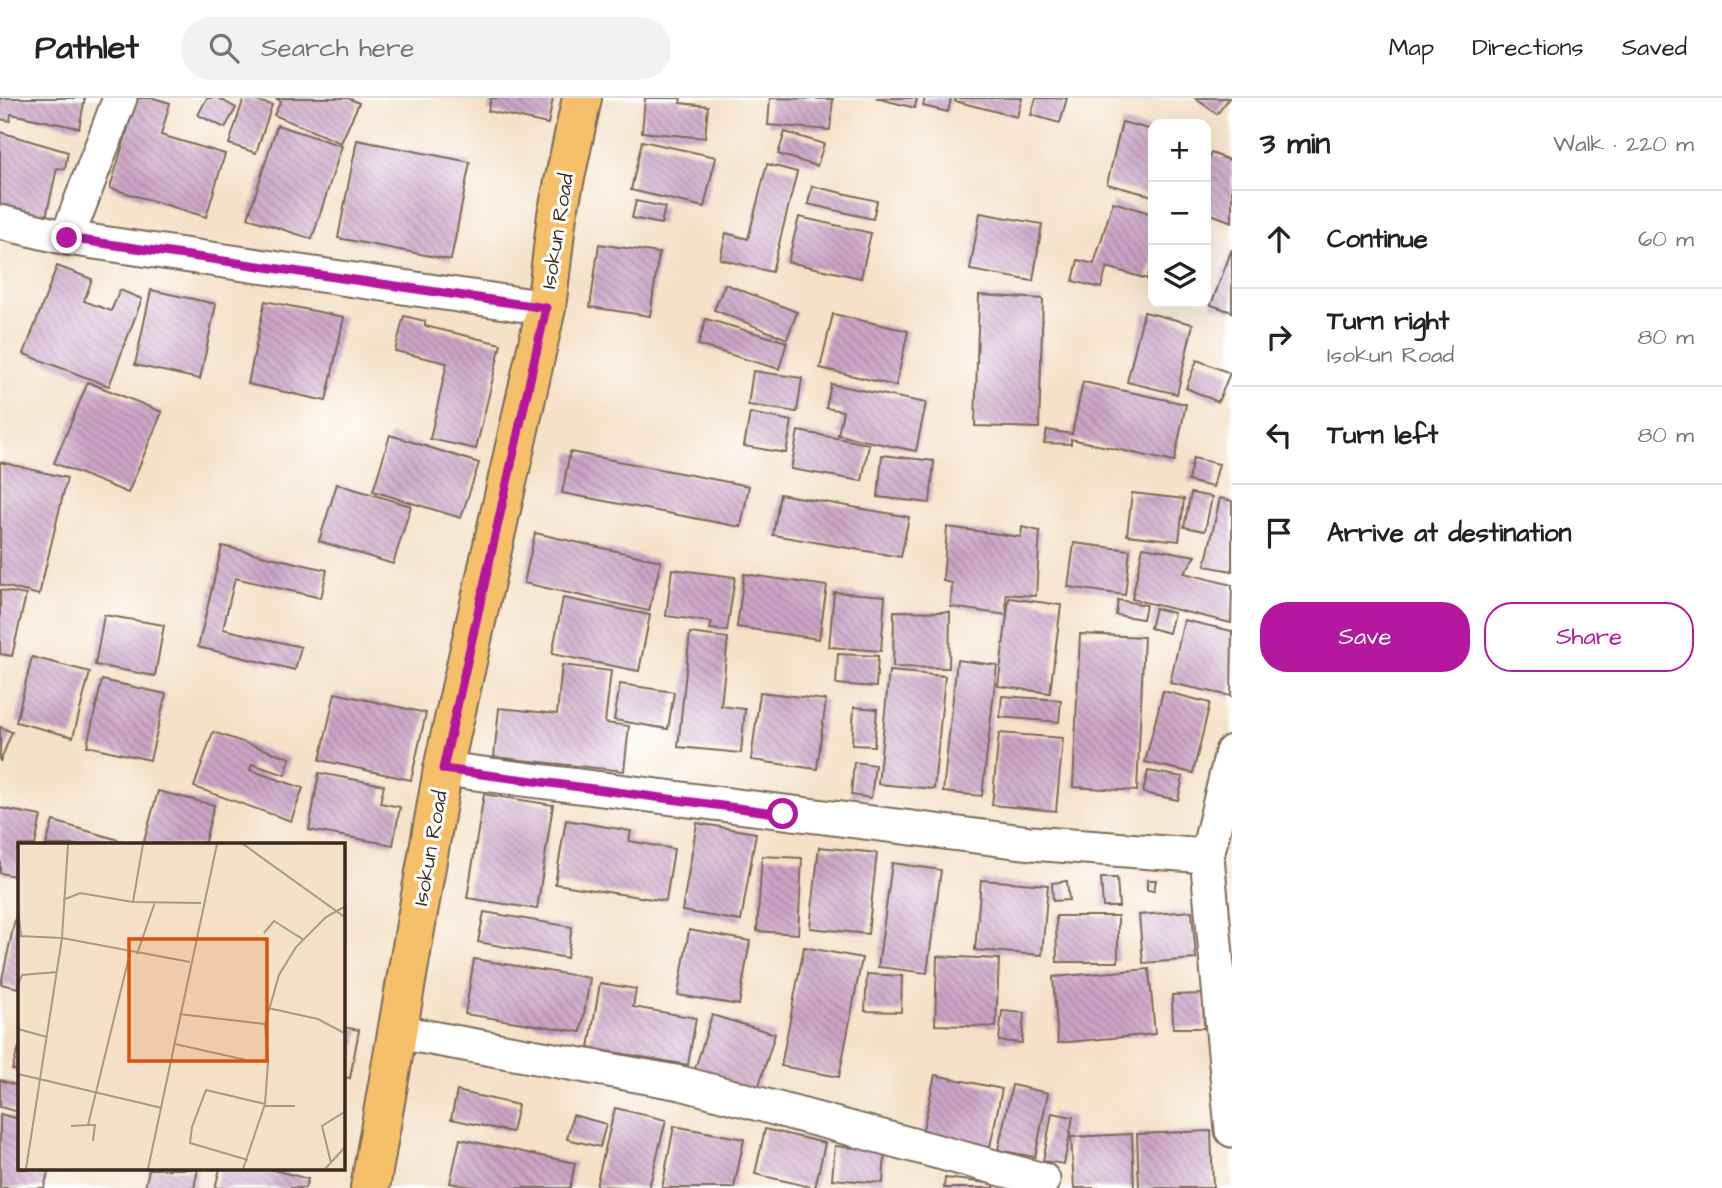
<!DOCTYPE html>
<meta charset="utf-8">
<style>
:root{--surface:#fff;--page:#f2f2f2;--text:#222;--muted:#767676;--line:#e0e0e0;--accent:#b5179e}
body{margin:0;font-family:"Architects Daughter",sans-serif;background:var(--page);color:var(--text)}
.controls{position:absolute;right:21px;top:21px;display:grid;overflow:hidden;border-radius:14px;box-shadow:0 7px 28px #0002}
.controls button{width:63px;height:63px;display:grid;place-items:center;padding:0;border:0;border-bottom:2px solid var(--line);background:var(--surface);color:var(--text);font:35px sans-serif}
.stop{position:absolute;width:21px;height:21px;margin:-16px;border:5px solid #b5179e;border-radius:50%;background:#fff}
.stop.end{background:#b5179e;border-color:#fff;box-shadow:0 2px 7px #0008}
.list{margin:0;padding:0;list-style:none}
h2{display:flex;justify-content:space-between;align-items:center;height:91px;margin:0;padding:0 28px;font-size:30px}
h2 small{font-size:23px;font-weight:400;color:var(--muted)}
.list li{display:grid;grid-template-columns:46px 1fr auto;gap:21px;align-items:center;box-sizing:border-box;height:98px;padding:0 28px;border-top:2px solid var(--line)}
.list b{display:block;font-size:26px;white-space:nowrap}
.list p{margin:0;font-size:23px;white-space:nowrap;color:var(--muted)}
.list em{font-size:23px;font-style:normal;color:var(--muted)}
.actions{display:flex;gap:14px;padding:21px 28px}
.actions a{flex:1;padding:16px 0;border:2px solid var(--accent);border-radius:28px;text-align:center;font-size:24px;color:var(--accent)}
.actions .main{background:var(--accent);color:#fff}
.icon{flex:none;width:38px;height:38px;fill:none;stroke:currentColor;stroke-width:2;stroke-linecap:round;stroke-linejoin:round}
.map{position:relative;flex:none;width:1232px;height:1090px;overflow:hidden}
header{display:flex;align-items:center;gap:42px;box-sizing:border-box;height:98px;padding:0 35px;background:var(--surface);border-bottom:2px solid var(--line)}
header strong{font-size:33px}
nav{display:flex;gap:38px;margin-inline-start:auto;font-size:24px}
.search{width:490px;height:63px;background:var(--page);display:flex;align-items:center;gap:18px;box-sizing:border-box;padding:0 24px;border-radius:38px;color:var(--muted);font-size:26px}
main{display:flex}
aside{flex:1;background:var(--surface)}
.map>svg:first-child{display:block}
</style>
<header>
<strong>Pathlet</strong>
<div class="search"><svg class="icon" aria-label="search" viewBox="0 0 24 24"><circle cx="10" cy="10" r="6"/><path d="M15 15l6 6"/></svg>Search here</div>
<nav><a>Map</a><a>Directions</a><a>Saved</a></nav>
</header>
<main>
<div class="map">
<svg width="1232" height="1090" viewBox="0 0 1232 1090">
<defs>
<pattern id="building-back-hatch" width="6" height="6" patternUnits="userSpaceOnUse" patternTransform="scale(1.75)"><rect width="6" height="6" fill="#cba4c5"/><path d="M-1 5l2 2M0 0l6 6M5-1l2 2" fill="none" stroke="#a6869f"/></pattern>
</defs>
<rect width="100%" height="100%" fill="#fff"/>
<filter id="ink" filterUnits="userSpaceOnUse"><feTurbulence type="fractalNoise" baseFrequency=".0143" numOctaves="2"/><feDisplacementMap in="SourceGraphic" scale="14" xChannelSelector="R" yChannelSelector="G"/><feConvolveMatrix kernelMatrix="1 2 1 2 8 2 1 2 1" color-interpolation-filters="sRGB"/></filter>
<filter id="wash" filterUnits="userSpaceOnUse"><feTurbulence type="fractalNoise" baseFrequency=".00686" numOctaves="4" result="noise"/><feDisplacementMap in="SourceGraphic" scale="28" xChannelSelector="R" yChannelSelector="G"/><feGaussianBlur stdDeviation="1.57" result="paint"/><feColorMatrix in="noise" values="0 0 0 0 0 0 0 0 0 0 0 0 0 0 0 0 0 1.4 0 .05"/><feComposite in="paint" operator="in"/></filter>
<g filter="url(#wash)">
<rect width="100%" height="100%" fill="#f4e1c7"/>
<g id="blocks">
<!-- building -->
<g fill="url(#building-back-hatch)">
<polygon points="0,0 85,0 79,30 11,16 10,23 0,21"/>
<polygon points="137,0 153,0 170,5 161,37 225,56 206,119 110,90"/>
<polygon points="207,0 218,0 236,10 225,30 198,17"/>
<polygon points="244,0 272,7 256,55 229,46"/>
<polygon points="275,0 348,0 359,5 341,45 274,17 281,3"/>
<polygon points="491,0 553,0 548,26 488,13"/>
<polygon points="645,0 681,0 680,5 708,8 705,40 642,34"/>
<polygon points="770,0 833,1 830,32 768,27"/>
<polygon points="876,0 917,0 915,10"/>
<polygon points="925,0 951,0 948,14 923,8"/>
<polygon points="956,0 1022,0 1017,19 955,3"/>
<polygon points="1036,0 1067,0 1060,25 1031,17"/>
<polygon points="1195,0 1229,0 1217,16"/>
<polygon points="1122,24 1153,32 1153,98 1107,86"/>
<polygon points="277,27 342,48 312,141 248,120"/>
<polygon points="0,34 68,54 65,71 57,70 46,119 0,110"/>
<polygon points="785,34 824,46 817,68 778,56"/>
<polygon points="357,42 470,64 451,162 338,140"/>
<polygon points="642,43 716,59 704,109 631,92"/>
<polygon points="1211,55 1232,63 1232,124 1206,114 1206,69"/>
<polygon points="767,66 797,74 772,174 720,161 726,135 748,141"/>
<polygon points="812,88 877,103 873,121 808,106"/>
<polygon points="636,103 665,109 661,126 632,120"/>
<polygon points="1113,104 1153,116 1153,162 1147,181 1107,169 1101,190 1073,183 1078,162 1094,166"/>
<polygon points="980,115 1042,126 1033,183 970,172"/>
<polygon points="799,119 871,135 861,180 788,164"/>
<polygon points="599,146 659,155 650,218 590,209"/>
<polygon points="1232,151 1232,214 1211,207"/>
<polygon points="57,168 92,181 84,203 111,213 120,192 142,201 109,288 24,256"/>
<polygon points="725,186 797,214 787,241 714,212"/>
<polygon points="151,192 216,206 200,281 135,267"/>
<polygon points="979,197 1043,201 1039,330 975,328"/>
<polygon points="265,203 344,219 326,303 248,286"/>
<polygon points="1144,214 1193,226 1177,296 1127,284"/>
<polygon points="833,216 908,233 896,288 820,270"/>
<polygon points="404,218 425,223 425,228 501,246 476,351 430,341 447,265 395,253"/>
<polygon points="706,221 787,244 779,271 698,247"/>
<polygon points="1197,262 1230,275 1218,304 1186,290"/>
<polygon points="753,273 802,280 797,314 748,307"/>
<polygon points="88,284 162,314 128,395 54,365"/>
<polygon points="1083,284 1186,306 1174,364 1071,341 1071,346 1044,345 1047,332 1072,336"/>
<polygon points="831,286 926,305 916,353 838,337 843,313 826,310"/>
<polygon points="750,315 792,323 786,355 744,348"/>
<polygon points="798,333 869,346 862,383 791,371"/>
<polygon points="390,337 479,365 461,420 373,393"/>
<polygon points="570,354 749,388 741,429 562,395"/>
<polygon points="882,357 934,363 930,405 878,399"/>
<polygon points="1193,360 1219,366 1213,389 1188,383"/>
<polygon points="0,364 67,380 39,497 0,487"/>
<polygon points="337,386 411,408 393,466 319,443"/>
<polygon points="1132,395 1184,401 1179,443 1127,437"/>
<polygon points="1191,395 1212,399 1205,433 1184,429"/>
<polygon points="780,396 909,419 901,459 773,437"/>
<polygon points="1220,400 1232,403 1232,473 1205,468"/>
<polygon points="947,429 1021,439 1022,429 1040,433 1036,498 1006,496 1007,517 1009,500 1061,507 1050,595 998,588 1007,517 951,509 952,485 943,483"/>
<polygon points="535,435 661,463 649,513 524,485"/>
<polygon points="1074,445 1130,452 1125,497 1068,489"/>
<polygon points="222,448 327,472 321,500 235,480 223,531 301,549 295,572 198,549"/>
<polygon points="1143,449 1196,458 1184,475 1232,487 1231,525 1132,501"/>
<polygon points="672,471 735,479 727,533 710,531 712,524 666,518"/>
<polygon points="744,476 827,488 819,541 737,529"/>
<polygon points="0,492 26,497 12,558 0,556"/>
<polygon points="834,494 885,498 881,553 829,549"/>
<polygon points="563,500 650,517 639,573 552,556"/>
<polygon points="1118,502 1146,507 1143,521 1116,517"/>
<polygon points="1155,510 1174,515 1169,535 1150,530"/>
<polygon points="894,513 950,514 949,570 893,569"/>
<polygon points="104,517 164,527 155,578 95,567"/>
<polygon points="1184,522 1232,533 1231,598 1170,585"/>
<polygon points="690,535 728,540 721,608 745,611 741,655 678,649"/>
<polygon points="1080,536 1144,539 1137,693 1073,689"/>
<polygon points="838,556 878,558 876,589 836,586"/>
<polygon points="32,559 90,574 73,639 16,624"/>
<polygon points="957,562 997,567 982,698 943,694"/>
<polygon points="562,567 611,573 605,625 629,628 624,673 494,659 499,610 557,616"/>
<polygon points="889,573 945,578 934,691 878,686"/>
<polygon points="102,582 166,596 150,662 87,648"/>
<polygon points="620,586 674,594 668,631 614,622"/>
<polygon points="1163,593 1210,605 1193,675 1145,664"/>
<polygon points="760,594 826,602 817,671 751,662"/>
<polygon points="335,595 426,615 411,682 320,662"/>
<polygon points="1002,598 1061,602 1059,624 1000,619"/>
<polygon points="854,609 877,611 874,648 852,647"/>
<polygon points="0,629 12,634 0,664"/>
<polygon points="213,634 290,660 285,677 252,666 250,672 303,690 291,723 194,689"/>
<polygon points="999,635 1063,640 1056,713 992,707"/>
<polygon points="854,664 875,667 871,700 851,697"/>
<polygon points="1148,673 1183,679 1178,702 1143,695"/>
<polygon points="319,675 384,687 380,705 400,709 393,747 309,732"/>
<polygon points="158,693 214,707 204,747 143,747"/>
<polygon points="484,696 553,707 537,811 467,800"/>
<polygon points="0,710 41,718 35,747 19,747 19,779 0,775"/>
<polygon points="566,722 631,733 629,743 674,751 666,803 555,786"/>
<polygon points="53,723 129,745 128,747 46,747"/>
<polygon points="697,725 756,735 741,823 682,813"/>
<polygon points="819,749 877,755 868,836 810,830"/>
<polygon points="762,758 802,760 798,836 757,833"/>
<polygon points="892,765 941,772 927,875 878,869"/>
<polygon points="1101,780 1117,780 1119,809 1103,809"/>
<polygon points="981,782 1048,787 1042,857 975,852"/>
<polygon points="1147,782 1156,782 1154,793 1147,792"/>
<polygon points="1067,783 1069,802 1053,803 1052,785"/>
<polygon points="1192,813 1196,861 1143,865 1139,817"/>
<polygon points="484,814 572,829 567,860 478,844"/>
<polygon points="1056,818 1118,818 1118,864 1057,864"/>
<polygon points="15,821 19,822 19,890 1,886"/>
<polygon points="689,832 750,843 739,907 678,897"/>
<polygon points="804,849 862,860 839,979 781,968"/>
<polygon points="937,858 999,861 996,929 935,927"/>
<polygon points="474,861 590,880 581,934 465,916"/>
<polygon points="1149,871 1155,936 1058,945 1053,879"/>
<polygon points="867,876 902,878 901,914 865,913"/>
<polygon points="600,885 636,891 633,909 696,920 688,967 589,950"/>
<polygon points="1203,896 1204,930 1173,930 1172,897"/>
<polygon points="1002,913 1024,915 1022,945 999,943"/>
<polygon points="712,917 775,936 756,997 693,977"/>
<polygon points="343,929 359,932 350,980 343,979"/>
<polygon points="19,949 19,973 12,972"/>
<polygon points="935,977 1002,991 989,1054 921,1040"/>
<polygon points="0,982 19,988 19,1014 0,1009"/>
<polygon points="1012,987 1048,995 1035,1059 998,1052"/>
<polygon points="457,993 518,1007 512,1034 451,1021"/>
<polygon points="615,1010 666,1022 649,1090 596,1088"/>
<polygon points="1052,1015 1073,1019 1064,1066 1043,1063"/>
<polygon points="0,1016 19,1021 19,1071 49,1071 44,1090 0,1090"/>
<polygon points="573,1017 606,1026 600,1049 567,1041"/>
<polygon points="674,1028 744,1041 734,1090 662,1090"/>
<polygon points="765,1031 825,1045 815,1090 755,1076"/>
<polygon points="1211,1033 1213,1090 1139,1090 1137,1036"/>
<polygon points="1132,1036 1134,1090 1074,1090 1071,1039"/>
<polygon points="460,1041 575,1065 570,1090 476,1090 450,1085"/>
<polygon points="835,1048 885,1053 883,1085 832,1081"/>
<polygon points="149,1071 198,1071 194,1090 145,1090"/>
<polygon points="220,1071 270,1071 308,1081 305,1090 215,1090"/>
<polygon points="945,1080 995,1086 994,1090 944,1090"/>
</g>
</g>
</g>
<g filter="url(#ink)">
<use href="#blocks" fill-opacity="0" stroke="#7c6a59" stroke-width="2"/>
<g fill="none" stroke-linecap="round" stroke-linejoin="round">
<defs>
<g id="minor">
<polyline points="0,124 67,140 546,210"/>
<polyline points="67,140 120,0"/>
<polyline points="1232,654 1207,758 1232,1032"/>
<polyline points="443,671 1031,745 1207,758"/>
<polyline points="398,934 681,985 1043,1082"/>
</g>
<polyline id="primary" points="370,1090 443,671 546,210 557,117 582,0"/>
</defs>
<!-- minor casing -->
<use href="#minor" stroke="#7c6a59" stroke-width="37"/>
<!-- primary casing -->
<use href="#primary" stroke="#7c6a59" stroke-width="42"/>
<!-- minor -->
<use href="#minor" stroke="#fff" stroke-width="33"/>
<!-- primary -->
<use href="#primary" stroke="#f6c06b" stroke-width="38"/>
</g>
</g>
<g fill="none" stroke-linecap="round" stroke-linejoin="round" filter="url(#ink)">
<!-- route -->
<polyline stroke="#b5179e" stroke-width="9" points="67,140 546,210 443,671 783,716"/>
</g>
<g text-anchor="middle" stroke-width="6" stroke-linejoin="round" paint-order="stroke">
<!-- street labels -->
<g font-size="21" fill="#3b2a1e" stroke="#fff">
<text transform="translate(557 133) rotate(-81)" y="7">Isokun Road</text>
<text transform="translate(430 750) rotate(-80)" y="7">Isokun Road</text>
</g>
</g>
<!-- overview -->
<g transform="translate(18 745)">
<rect width="327" height="327" fill="#f4e1c7"/>
<path fill="none" stroke="#aa9883" stroke-width="2" d="M225,1L328,75M45,57L62,50L115,59L183,60M115,59L125,1M0,65L3,93M246,90L256,78L286,97M0,93L44,95L172,119M119,111L137,59M0,143L4,132L39,129M250,165L300,176L328,191M161,171L247,181M0,186L29,194M157,201L228,217M0,231L144,265M246,263H277M70,282H77L75,298M53,283L70,282L112,110M230,317L172,300L174,284L188,247L247,261M313,320L304,283L328,268M8,326L44,95L50,1M130,326L199,1M225,326L247,261L250,220L247,181L261,132L278,104L308,74L328,63M307,326L328,303"/>
<path fill="#d7540e" fill-opacity="0.15" stroke="#d7540e" stroke-width="3.5" d="M111,96H249V218H111Z"/>
<rect width="327" height="327" fill="none" stroke="#3b2a1e" stroke-width="3.5"/>
</g>
</svg>
<div class="controls">
<button>+</button>
<button>−</button>
<button><svg class="icon" aria-label="layers" viewBox="0 0 24 24"><path d="M12 4l9 5-9 5-9-5zM3 14l9 5 9-5"/></svg></button>
</div>
<div class="stop" style="left:783px;top:716px"></div>
<div class="stop end" style="left:67px;top:140px"></div>
</div>
<aside>
<h2>3 min<small>Walk · 220 m</small></h2>
<ul class="list">
<li><svg class="icon" aria-label="ahead" viewBox="0 0 24 24"><path d="M12 20V5M6 11l6-6 6 6"/></svg><div><b>Continue</b></div><em>60 m</em></li>
<li><svg class="icon" aria-label="right" viewBox="0 0 24 24"><path d="M7 20v-9h11M14 6l5 5-5 5"/></svg><div><b>Turn right</b><p>Isokun Road</p></div><em>80 m</em></li>
<li><svg class="icon" aria-label="left" viewBox="0 0 24 24"><path d="M17 20v-9H6M10 6l-5 5 5 5"/></svg><div><b>Turn left</b></div><em>80 m</em></li>
<li><svg class="icon" aria-label="arrive" viewBox="0 0 24 24"><path d="M6 21V4h12l-3 4 3 4H6"/></svg><div><b>Arrive at destination</b></div></li>
</ul>
<div class="actions"><a class="main">Save</a><a>Share</a></div>
</aside>
</main>
